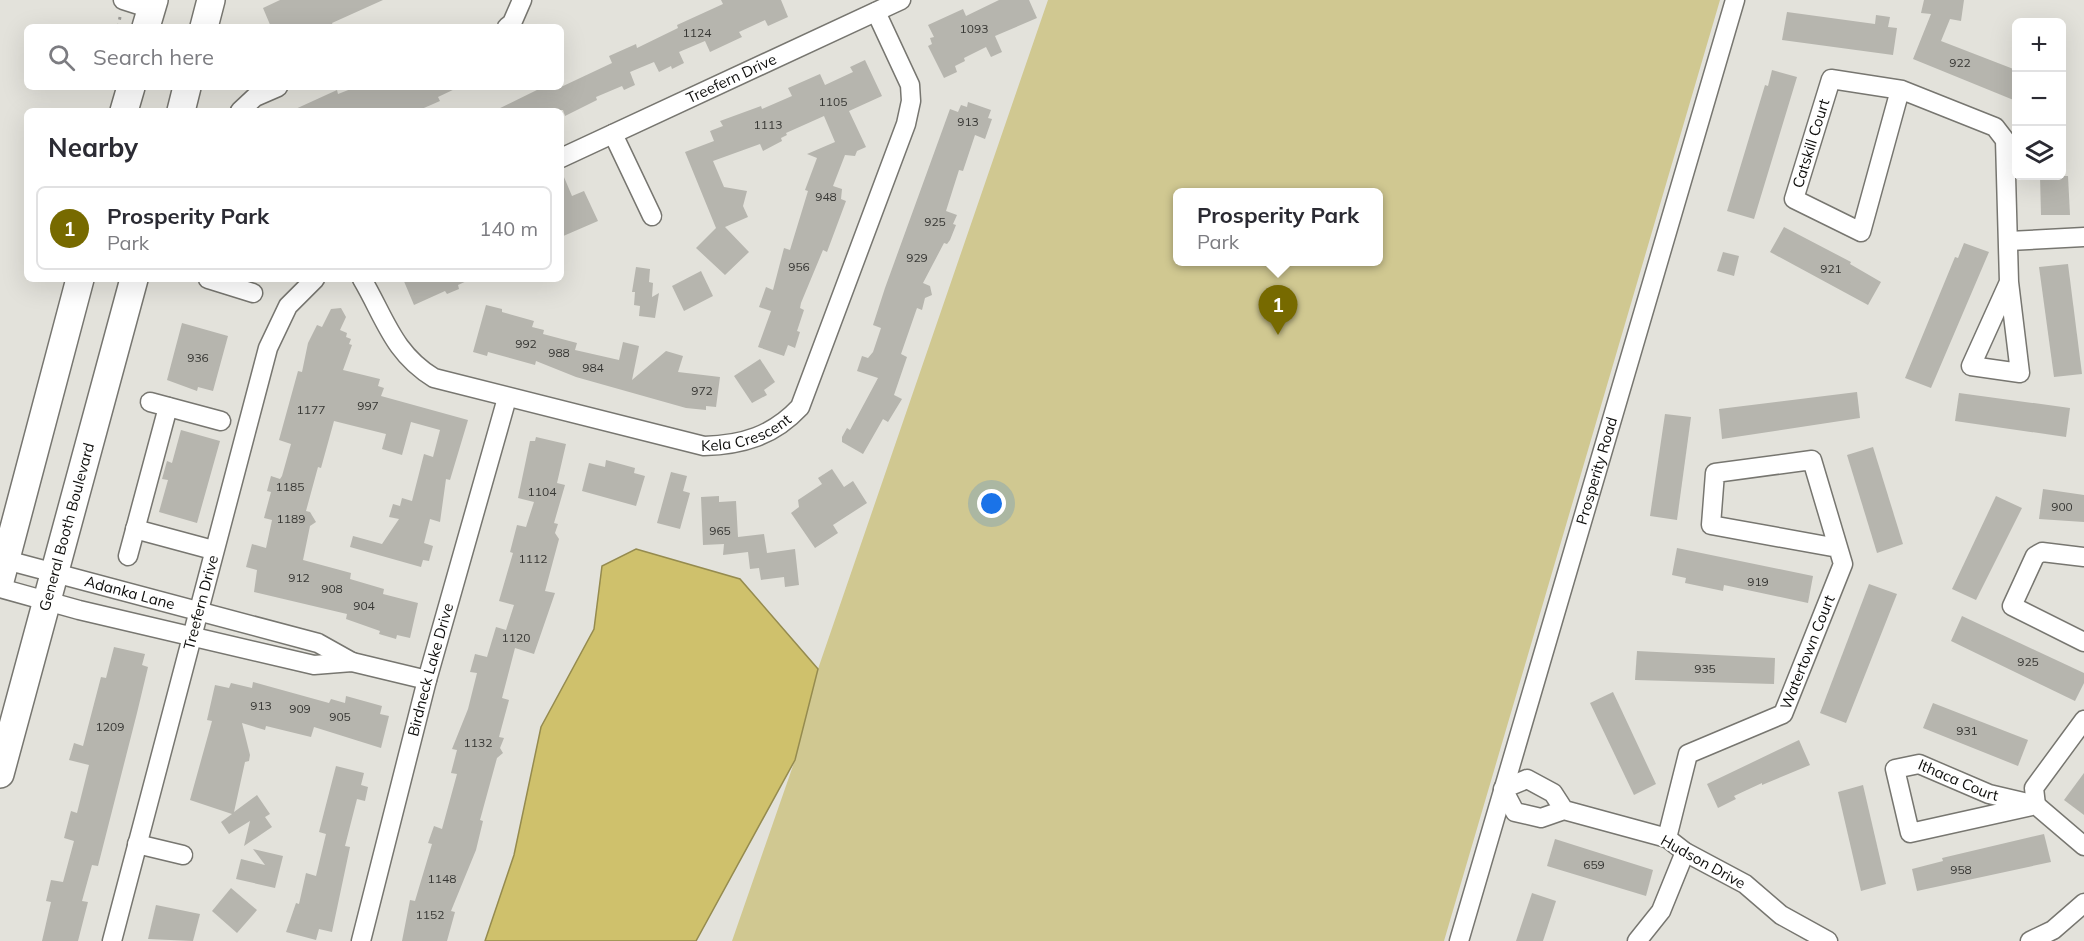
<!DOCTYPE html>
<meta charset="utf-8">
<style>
:root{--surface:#fff;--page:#f7f7f7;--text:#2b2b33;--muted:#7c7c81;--line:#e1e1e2;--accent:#776a00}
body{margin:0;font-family:Mulish,sans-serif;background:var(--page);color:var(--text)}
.controls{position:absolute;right:18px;top:18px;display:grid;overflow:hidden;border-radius:9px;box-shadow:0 6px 24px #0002}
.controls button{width:54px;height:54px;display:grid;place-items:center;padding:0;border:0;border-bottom:2px solid var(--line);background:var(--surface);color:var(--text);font:30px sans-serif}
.you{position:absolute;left:992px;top:504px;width:21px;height:21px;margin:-15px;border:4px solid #fff;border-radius:50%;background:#1a73e8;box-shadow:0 0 0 9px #1a73e833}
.badge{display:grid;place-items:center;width:39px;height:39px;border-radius:50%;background:var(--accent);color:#fff;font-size:20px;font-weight:700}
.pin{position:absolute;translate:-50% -50px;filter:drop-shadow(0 2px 3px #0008)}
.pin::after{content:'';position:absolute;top:32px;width:21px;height:18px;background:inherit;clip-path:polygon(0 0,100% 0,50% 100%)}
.popup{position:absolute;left:1173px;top:188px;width:210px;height:78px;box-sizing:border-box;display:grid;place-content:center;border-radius:9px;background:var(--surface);filter:drop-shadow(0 2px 4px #0005);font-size:20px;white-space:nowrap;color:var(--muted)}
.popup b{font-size:22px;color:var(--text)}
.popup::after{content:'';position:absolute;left:50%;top:100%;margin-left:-12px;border:12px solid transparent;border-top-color:var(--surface)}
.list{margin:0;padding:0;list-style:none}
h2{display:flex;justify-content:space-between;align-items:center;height:78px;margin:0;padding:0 24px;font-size:26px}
h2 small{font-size:20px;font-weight:400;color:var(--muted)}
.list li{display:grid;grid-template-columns:39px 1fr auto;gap:18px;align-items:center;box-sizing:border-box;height:84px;margin:0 12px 12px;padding:0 12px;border:2px solid var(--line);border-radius:9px}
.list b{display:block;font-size:22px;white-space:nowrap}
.list p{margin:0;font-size:20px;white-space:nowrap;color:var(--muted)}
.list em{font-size:20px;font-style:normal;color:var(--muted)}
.icon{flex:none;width:33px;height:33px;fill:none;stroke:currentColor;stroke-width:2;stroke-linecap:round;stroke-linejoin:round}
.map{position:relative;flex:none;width:2084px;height:941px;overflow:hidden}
.search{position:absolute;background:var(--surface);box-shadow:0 6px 24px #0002;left:24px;top:24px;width:540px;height:66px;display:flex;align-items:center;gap:15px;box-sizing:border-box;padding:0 21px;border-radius:9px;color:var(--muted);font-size:22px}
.panel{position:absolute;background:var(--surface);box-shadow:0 6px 24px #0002;left:24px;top:108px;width:540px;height:174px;border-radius:9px}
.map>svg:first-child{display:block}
</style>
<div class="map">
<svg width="2084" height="941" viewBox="0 0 2084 941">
<rect width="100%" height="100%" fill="#e3e2db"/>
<!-- green -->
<path fill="#d0c891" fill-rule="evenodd" d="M1048,0H1720L1444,941H732L795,760L818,669ZM1178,192H1378V262H1178Z"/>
<!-- water -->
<polygon fill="#cfc16c" stroke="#958b4f" stroke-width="1.5" points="636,549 740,579 818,669 795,760 696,941 485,941 514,855 541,727 594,629 602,566"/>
<!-- building -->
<g fill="#b6b5ae">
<polygon points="280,0 383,0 332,23 334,27 271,27 263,8"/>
<polygon points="721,0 781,0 788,17 768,26 765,20 739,32 742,37 710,52 705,41 679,52 684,63 672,69 671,66 659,72 654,62 630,72 635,85 624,90 622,86 596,97 597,100 565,116 563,110 494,111 543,87 561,87 612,63 609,56 636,44 637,48 678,28 677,25 723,4"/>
<polygon points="999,0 1029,0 1037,18 995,36 1002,52 991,57 986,47 964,58 965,61 955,66 957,72 944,78 928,46 932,44 930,38 934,37 928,25 963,9 966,16"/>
<polygon points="1924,0 1964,0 1961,21 1950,19 1941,41 2016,70 2016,101 1913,59 1931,14 1921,13"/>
<polygon points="1787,12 1875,24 1876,15 1890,17 1888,27 1897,28 1893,55 1782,40"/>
<polygon points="865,60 882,96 849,111 866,147 857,151 855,156 845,155 833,186 842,189 841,199 846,201 827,252 823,250 801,303 800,308 804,310 797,331 800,332 795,348 788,345 784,356 758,347 771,311 759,307 766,287 773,290 784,248 790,250 808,191 805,190 817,158 807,154 835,142 824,116 786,133 787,135 781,138 782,141 763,151 760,144 713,161 724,187 747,191 743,206 748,217 725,227 749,252 725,275 696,248 716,228 685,152 714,141 710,131 723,126 720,121 761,106 762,109 792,96 788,88 820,74 825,85 853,72 850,67"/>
<polygon points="1772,70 1797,77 1754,219 1727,211 1765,85 1768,86"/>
<polygon points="356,87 459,87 438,97 440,101 417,111 291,111 337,90 338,94"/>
<polygon points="968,102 991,110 988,118 992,119 985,139 975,135 963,171 959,170 946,211 957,215 953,224 956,225 950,240 947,244 944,243 923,283 930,286 932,295 925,298 922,310 917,308 901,354 907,357 894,395 902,399 888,422 883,419 863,454 842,442 842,437 847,428 850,430 878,378 857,371 862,356 868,358 873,352 881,328 873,325 885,288 950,109 958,112 961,105 967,107"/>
<polygon points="561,170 572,196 584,191 598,221 561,237"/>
<polygon points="2040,176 2068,176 2070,215 2041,215"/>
<polygon points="1784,227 1851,262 1850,264 1881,282 1868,305 1770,252"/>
<polygon points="1964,243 1989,252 1931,388 1905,378 1955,257 1958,258"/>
<polygon points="1723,252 1739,256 1734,276 1717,271"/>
<polygon points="2068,264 2082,374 2054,377 2039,267"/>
<polygon points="636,267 650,269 649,282 653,283 652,297 659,293 655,318 639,316 640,306 634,305 635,292 632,292"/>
<polygon points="701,271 713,296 684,311 672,286"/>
<polygon points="403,279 471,279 458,285 459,289 447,294 445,291 414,305"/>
<polygon points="486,305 502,309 502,312 534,321 532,327 544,330 543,334 577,343 575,350 619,360 623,342 639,346 632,380 666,351 683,356 678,372 720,377 716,407 706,406 706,410 686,408 576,377 536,361 535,365 488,352 487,356 473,352"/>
<polygon points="341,308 346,317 340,330 347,333 346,337 351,339 349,344 352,345 343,370 380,379 378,386 384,388 381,396 468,420 450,480 446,479 440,522 430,519 424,543 433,546 429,561 423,560 421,567 350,547 353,536 382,544 399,519 389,517 393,504 400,506 402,498 412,501 424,454 433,457 440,430 411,422 402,455 382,449 386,434 334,421 321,468 318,467 306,511 310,512 316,522 310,526 303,560 351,573 350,579 384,589 383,594 418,603 410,638 397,635 396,639 379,634 380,631 346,619 347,614 254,592 257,570 246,567 252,544 266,548 272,520 264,518 271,492 267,491 271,476 280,479 282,476 291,444 279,440 298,371 302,372 308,343 317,325 322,327 331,309"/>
<polygon points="182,323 228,336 213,391 198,387 197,391 167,380"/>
<polygon points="760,359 775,382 764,390 767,395 752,403 734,376"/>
<polygon points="1857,392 1860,418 1722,439 1719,409"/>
<polygon points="1959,393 2070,408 2066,437 1955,421"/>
<polygon points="1665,414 1691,417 1677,520 1650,516"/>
<polygon points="181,430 220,441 197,523 159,512 168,480 162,479 167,461 172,463"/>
<polygon points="536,437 566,444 557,483 565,485 554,523 558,524 555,533 559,539 545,591 555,593 534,654 515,648 502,698 509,700 499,737 504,738 500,748 503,753 497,758 480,820 483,821 476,850 451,911 455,912 447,941 402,941 410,900 415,901 432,844 428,843 434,826 442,829 457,774 451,773 457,750 452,749 468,709 477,673 470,672 475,654 487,657 496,627 506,630 514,605 499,601 513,553 510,552 517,525 526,527 534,502 518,498 530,441 535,441"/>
<polygon points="1873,447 1903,544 1877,553 1847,455"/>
<polygon points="606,460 635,468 634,473 645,476 636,506 582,491 589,463 605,467"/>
<polygon points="832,469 844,487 853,481 867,503 833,525 838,533 815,548 791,513 799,507 798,500 822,484 818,478"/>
<polygon points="671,472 687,476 683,491 690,493 680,529 657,523"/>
<polygon points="2043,489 2084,495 2084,522 2039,519"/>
<polygon points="719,496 719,502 736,501 738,537 764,534 767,553 795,549 799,585 785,587 784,577 761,580 759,568 750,569 748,552 723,555 724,544 703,545 701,497"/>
<polygon points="1996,496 2022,508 1976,600 1952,589"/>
<polygon points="1677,548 1813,576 1808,603 1724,585 1723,591 1685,583 1686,578 1672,575"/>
<polygon points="1869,584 1897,594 1846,723 1820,713"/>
<polygon points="1962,616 2084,673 2084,683 2075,701 1951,641"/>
<polygon points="114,647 145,654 142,665 148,667 137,713 98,866 92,865 82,901 88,902 78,941 42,941 51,902 46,901 51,880 63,882 74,841 64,838 71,811 77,813 89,765 69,760 74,743 83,746 101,677 106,678"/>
<polygon points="1637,651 1775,658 1774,684 1635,680"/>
<polygon points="253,682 329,703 331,699 345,703 346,696 382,706 380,714 389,716 381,748 314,727 311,737 266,726 265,730 242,723 250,755 249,761 245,762 234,812 257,795 270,814 265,817 272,827 244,846 250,821 229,834 221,822 232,814 190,800 212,721 207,720 215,685 229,688 231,683 252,688"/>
<polygon points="1613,692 1656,784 1634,795 1590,703"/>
<polygon points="1933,703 2028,740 2018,766 1923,728"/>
<polygon points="1799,740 1810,765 1762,785 1762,783 1734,796 1736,799 1718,808 1707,784"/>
<polygon points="336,766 364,773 361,785 368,787 365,801 357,799 345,846 350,847 332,932 319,929 316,940 286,932 296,903 299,904 306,873 316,876 326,834 319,832"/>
<polygon points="2084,773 2084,815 2064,800"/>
<polygon points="1863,785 1886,884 1861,891 1838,792"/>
<polygon points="2044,834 2051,862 1917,891 1912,869 1943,861 1942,858"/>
<polygon points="1555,839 1653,870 1646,896 1547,866"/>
<polygon points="253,849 283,856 275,888 236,879 241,859 265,865"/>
<polygon points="231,888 257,910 237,933 212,911"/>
<polygon points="1532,893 1556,901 1543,941 1516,941"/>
<polygon points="156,905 200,914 193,941 148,939"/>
</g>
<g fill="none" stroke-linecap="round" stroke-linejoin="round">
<defs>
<g id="minor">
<polyline points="123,0 151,9"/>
<polyline points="507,27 512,23 522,0"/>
<path id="s1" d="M1900,90L1861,232L1794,199L1831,79L1902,90L1995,127L2005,140L2009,282L2020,373L1971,366L2009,282"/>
<polyline points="240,111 255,97 278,87"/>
<polyline points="613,134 652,216"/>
<path id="s2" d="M561,158L901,0"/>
<polyline points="2009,241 2084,237"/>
<polyline points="208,279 253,293"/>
<path id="s3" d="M362,279C385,318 393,353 434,378L704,446C742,445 773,436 800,407L906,124L911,101L910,85L876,12"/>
<polyline points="150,402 221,421"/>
<polyline points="135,529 213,550"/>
<polyline points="128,556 168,407"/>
<polyline points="2084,557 2042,552 2035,556 2012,606 2084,642"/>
<path id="s4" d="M6,560L318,643L352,662"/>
<polyline points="0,588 79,610 314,665 352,662 427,680"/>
<path id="s5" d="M2036,805L1910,833L1895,769L1919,764L1989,794L2036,805L2084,846"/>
<polyline points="2036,805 2034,788 2084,720"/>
<polyline points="1564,810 1553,793 1527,779 1503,789 1515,812 1541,818 1564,810 1667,838 1685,852 1745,884 1781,915 1828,941"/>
<path id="s6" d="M1667,838L1688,754L1783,714L1843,564L1812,460L1715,473L1711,525L1838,548"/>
<polyline points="137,844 183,855"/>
<path id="s7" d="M112,941L268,348L288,306L315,279"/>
<path id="s8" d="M361,941L427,680L507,398"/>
<path id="s9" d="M1459,941L1735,0"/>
<polyline points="1637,941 1661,911 1685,852"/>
<polyline points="2030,941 2053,930 2084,903"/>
</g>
<g id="highway">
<polyline points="146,27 154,0"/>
<polyline points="204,27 211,0"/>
<polyline points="124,111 131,87"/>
<polyline points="181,111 187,87"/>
<polyline points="0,581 80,279"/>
<path id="s10" d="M0,774L134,279"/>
</g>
</defs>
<!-- minor casing -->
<use href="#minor" stroke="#777670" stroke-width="21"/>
<!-- highway casing -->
<use href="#highway" stroke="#777670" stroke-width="30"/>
<!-- path -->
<polyline stroke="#9c9b96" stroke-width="3" stroke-dasharray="3 4.5" stroke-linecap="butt" points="118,27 120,17"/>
<!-- minor -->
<use href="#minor" stroke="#fff" stroke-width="18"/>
<!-- highway -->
<use href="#highway" stroke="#fff" stroke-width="27"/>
</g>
<g text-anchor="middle" stroke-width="4.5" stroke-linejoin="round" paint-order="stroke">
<!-- number labels -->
<g font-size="12" fill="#373734">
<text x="974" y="33">1093</text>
<text x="697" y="37">1124</text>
<text x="1960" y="67">922</text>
<text x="833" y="106">1105</text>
<text x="968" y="126">913</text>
<text x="768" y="129">1113</text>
<text x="826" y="201">948</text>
<text x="935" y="226">925</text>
<text x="917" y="262">929</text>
<text x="799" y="271">956</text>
<text x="1831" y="273">921</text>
<text x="526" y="348">992</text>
<text x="559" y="357">988</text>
<text x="198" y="362">936</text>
<text x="593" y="372">984</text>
<text x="702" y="395">972</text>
<text x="368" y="410">997</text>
<text x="311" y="414">1177</text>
<text x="290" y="491">1185</text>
<text x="542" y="496">1104</text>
<text x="2062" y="511">900</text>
<text x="291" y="523">1189</text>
<text x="720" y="535">965</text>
<text x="533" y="563">1112</text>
<text x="299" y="582">912</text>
<text x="1758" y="586">919</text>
<text x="332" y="593">908</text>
<text x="364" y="610">904</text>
<text x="516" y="642">1120</text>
<text x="2028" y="666">925</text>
<text x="1705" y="673">935</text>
<text x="261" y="710">913</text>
<text x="300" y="713">909</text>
<text x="340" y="721">905</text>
<text x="110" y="731">1209</text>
<text x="1967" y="735">931</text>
<text x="478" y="747">1132</text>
<text x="1594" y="869">659</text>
<text x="1961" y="874">958</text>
<text x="442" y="883">1148</text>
<text x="430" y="919">1152</text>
</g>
<!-- street labels -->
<g font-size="15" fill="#0d0d0b" stroke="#fff">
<text dy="5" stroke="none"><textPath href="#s2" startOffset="188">Treefern Drive</textPath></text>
<text dy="5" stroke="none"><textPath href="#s1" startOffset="280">Catskill Court</textPath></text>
<text dy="5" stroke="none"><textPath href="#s3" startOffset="447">Kela Crescent</textPath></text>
<text dy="5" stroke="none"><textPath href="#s9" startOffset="490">Prosperity Road</textPath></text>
<text dy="5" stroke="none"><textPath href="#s10" startOffset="256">General Booth Boulevard</textPath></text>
<text dy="5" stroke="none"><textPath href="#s4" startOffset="128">Adanka Lane</textPath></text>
<text dy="5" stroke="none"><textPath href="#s7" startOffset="350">Treefern Drive</textPath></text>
<text dy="5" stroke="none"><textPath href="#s6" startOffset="256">Watertown Court</textPath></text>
<text dy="5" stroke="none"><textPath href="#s8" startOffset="280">Birdneck Lake Drive</textPath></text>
<text dy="5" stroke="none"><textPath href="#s5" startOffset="262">Ithaca Court</textPath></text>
<text transform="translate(1703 862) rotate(29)" y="5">Hudson Drive</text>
</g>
</g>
</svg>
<div class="controls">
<button>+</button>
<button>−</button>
<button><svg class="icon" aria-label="layers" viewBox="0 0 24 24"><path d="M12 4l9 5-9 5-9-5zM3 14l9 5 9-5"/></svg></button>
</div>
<div class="you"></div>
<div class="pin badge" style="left:1278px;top:335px">1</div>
<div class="popup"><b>Prosperity Park</b>Park</div>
<div class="search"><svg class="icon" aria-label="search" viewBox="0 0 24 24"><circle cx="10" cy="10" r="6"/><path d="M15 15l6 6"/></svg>Search here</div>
<section class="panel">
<h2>Nearby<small></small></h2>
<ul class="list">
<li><span class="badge">1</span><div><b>Prosperity Park</b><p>Park</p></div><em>140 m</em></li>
</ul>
</section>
</div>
